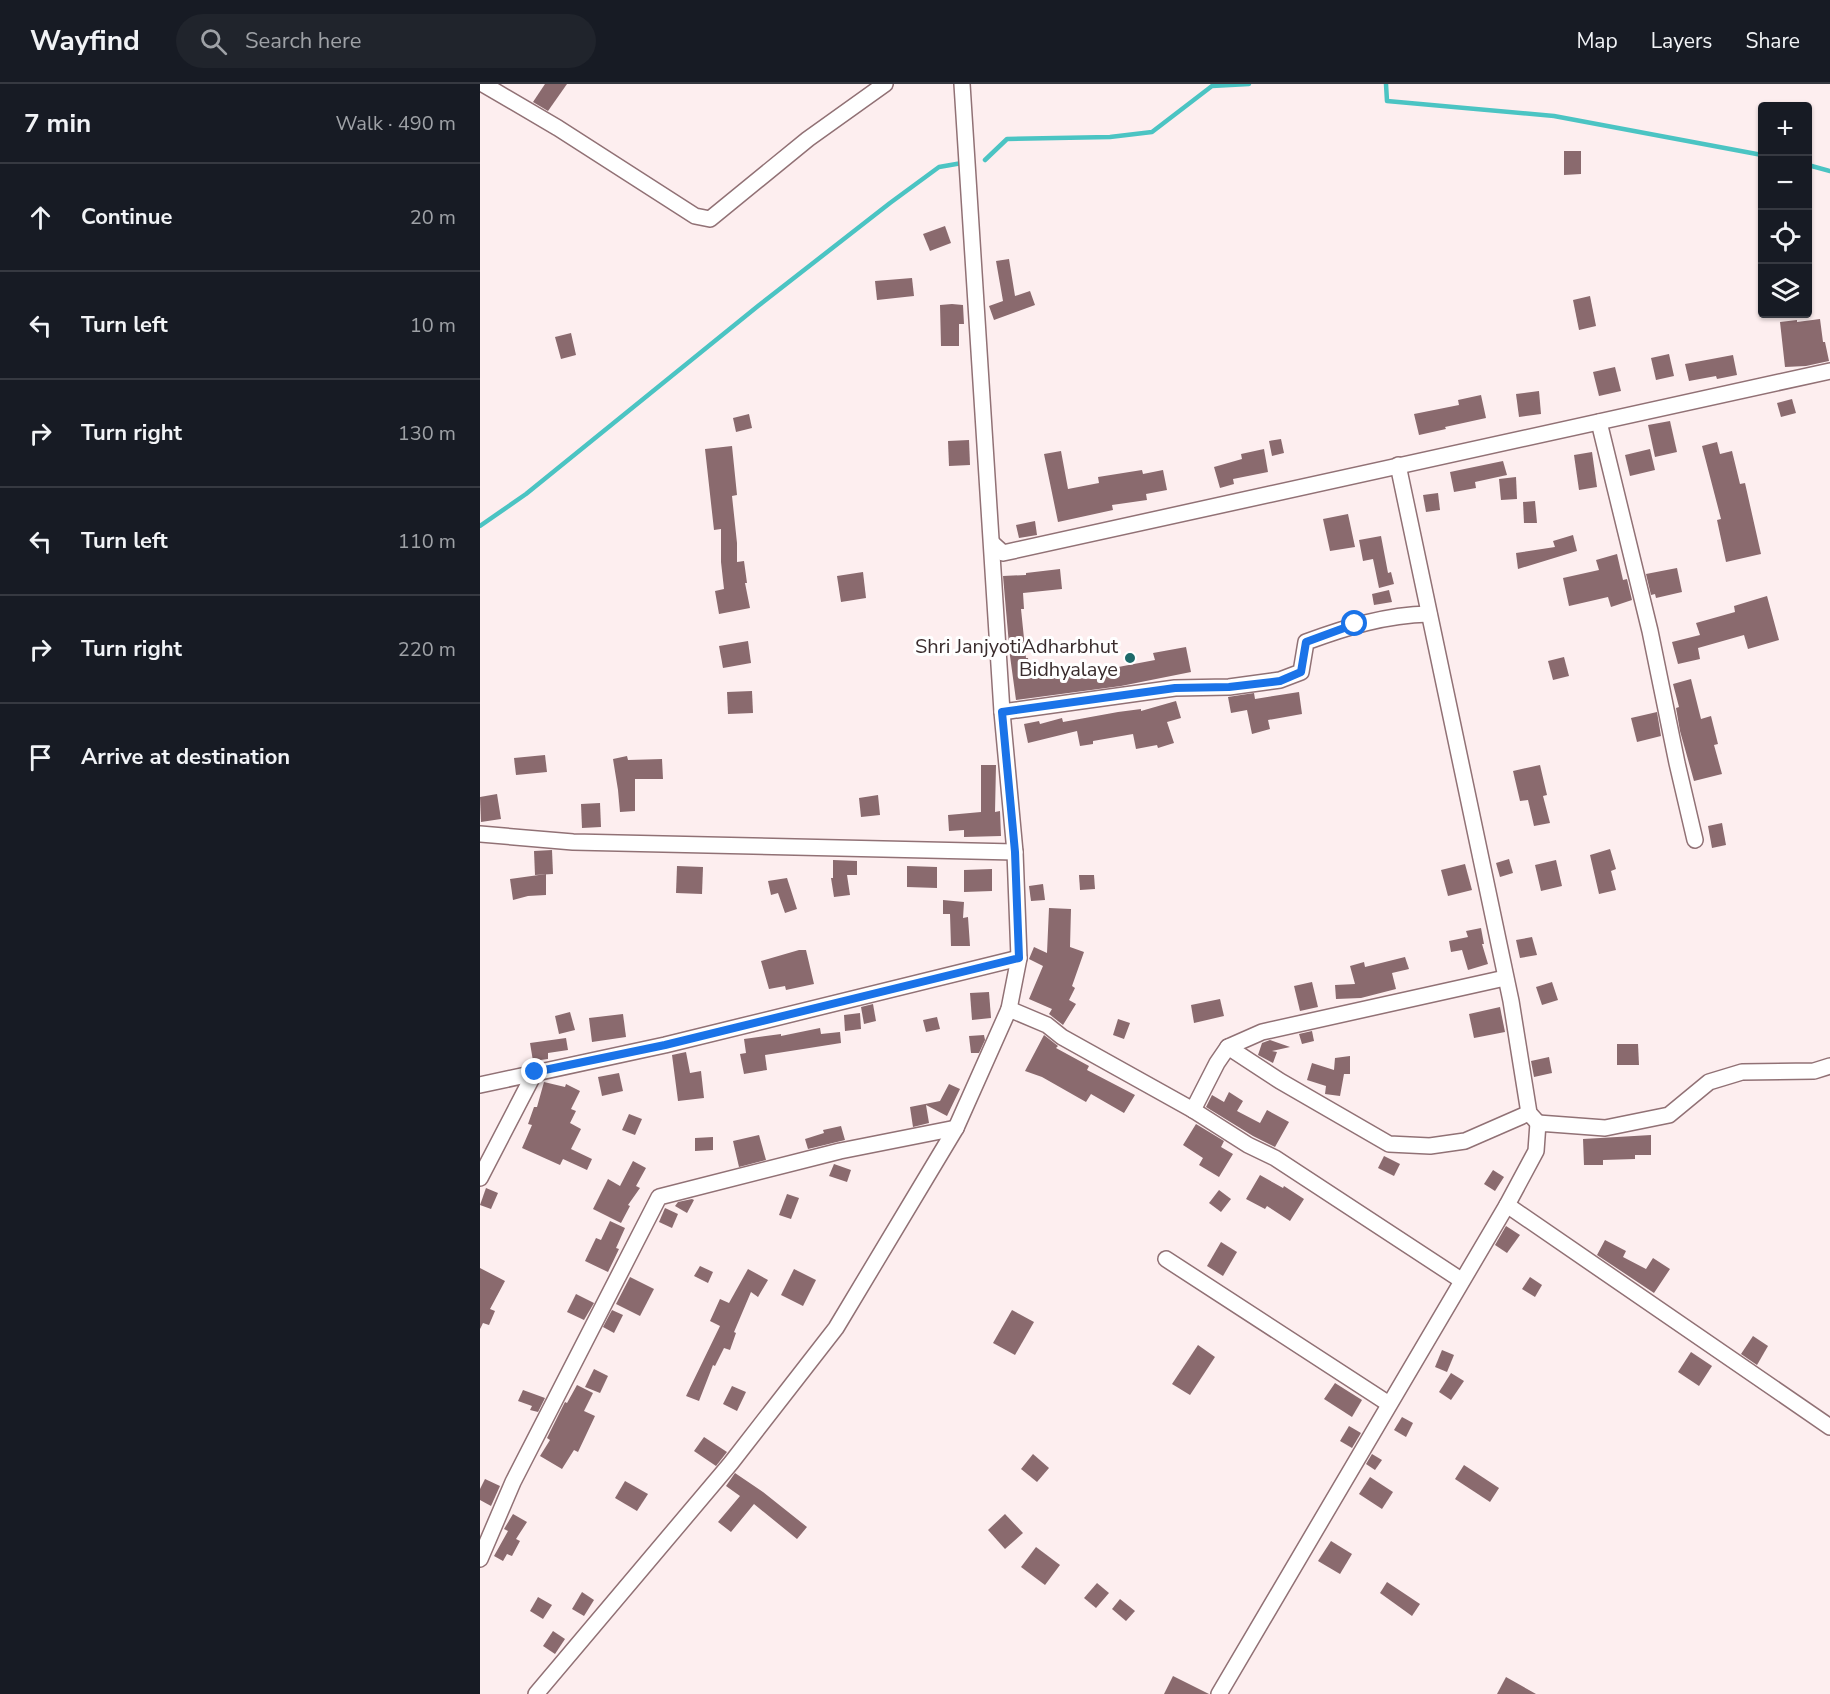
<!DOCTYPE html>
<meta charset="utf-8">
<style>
:root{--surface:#171b24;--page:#20242c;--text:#f1f3f6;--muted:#9ea1a6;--line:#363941}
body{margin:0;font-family:"Nunito Sans",sans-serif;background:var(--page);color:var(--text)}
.controls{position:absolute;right:18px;top:18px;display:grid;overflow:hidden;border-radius:6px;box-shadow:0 2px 4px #0004}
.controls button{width:54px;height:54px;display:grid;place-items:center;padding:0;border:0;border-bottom:2px solid var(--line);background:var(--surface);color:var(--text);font:30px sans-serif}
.stop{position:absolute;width:18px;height:18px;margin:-14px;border:4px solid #1a73e8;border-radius:50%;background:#fff}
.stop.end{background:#1a73e8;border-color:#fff;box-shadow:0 2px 6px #0008}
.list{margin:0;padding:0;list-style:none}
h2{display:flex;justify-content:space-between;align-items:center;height:78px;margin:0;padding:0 24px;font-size:26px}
h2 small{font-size:20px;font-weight:400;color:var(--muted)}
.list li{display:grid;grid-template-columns:39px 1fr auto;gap:18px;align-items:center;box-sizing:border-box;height:108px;padding:0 24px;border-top:2px solid var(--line)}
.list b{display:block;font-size:22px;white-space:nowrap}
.list em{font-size:20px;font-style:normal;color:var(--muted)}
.icon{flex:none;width:33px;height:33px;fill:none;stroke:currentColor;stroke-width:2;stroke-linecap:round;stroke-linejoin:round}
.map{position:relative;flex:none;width:1350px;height:1610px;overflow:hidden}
header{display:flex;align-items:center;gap:36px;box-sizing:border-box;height:84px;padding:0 30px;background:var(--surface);border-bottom:2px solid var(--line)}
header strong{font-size:28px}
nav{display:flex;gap:33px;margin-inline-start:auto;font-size:21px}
.search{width:420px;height:54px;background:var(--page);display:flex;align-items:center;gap:15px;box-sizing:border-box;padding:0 21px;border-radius:33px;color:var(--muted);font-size:22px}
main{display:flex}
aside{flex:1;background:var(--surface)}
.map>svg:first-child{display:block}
</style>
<header>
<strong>Wayfind</strong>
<div class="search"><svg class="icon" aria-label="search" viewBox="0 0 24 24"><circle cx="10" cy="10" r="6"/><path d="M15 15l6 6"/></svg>Search here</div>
<nav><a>Map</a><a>Layers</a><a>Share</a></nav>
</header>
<main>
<aside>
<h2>7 min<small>Walk · 490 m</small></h2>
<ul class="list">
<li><svg class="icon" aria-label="ahead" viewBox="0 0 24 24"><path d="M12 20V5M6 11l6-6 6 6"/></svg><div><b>Continue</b></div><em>20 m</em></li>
<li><svg class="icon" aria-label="left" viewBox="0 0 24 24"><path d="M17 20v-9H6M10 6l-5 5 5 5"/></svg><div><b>Turn left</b></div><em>10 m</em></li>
<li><svg class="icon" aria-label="right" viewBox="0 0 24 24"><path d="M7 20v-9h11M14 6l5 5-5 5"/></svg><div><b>Turn right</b></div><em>130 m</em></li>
<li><svg class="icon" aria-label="left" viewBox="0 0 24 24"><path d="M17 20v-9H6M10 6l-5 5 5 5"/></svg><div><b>Turn left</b></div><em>110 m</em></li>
<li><svg class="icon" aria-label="right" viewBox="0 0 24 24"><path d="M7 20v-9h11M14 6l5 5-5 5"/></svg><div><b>Turn right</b></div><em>220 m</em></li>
<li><svg class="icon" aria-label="arrive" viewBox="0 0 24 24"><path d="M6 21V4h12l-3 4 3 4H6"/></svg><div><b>Arrive at destination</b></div></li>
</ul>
</aside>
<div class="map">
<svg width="1350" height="1610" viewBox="0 0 1350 1610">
<rect width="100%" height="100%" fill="#fdeeef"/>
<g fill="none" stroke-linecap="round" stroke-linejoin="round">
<!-- stream -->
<g stroke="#4bc4c3" stroke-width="4.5">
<polyline points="906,0 907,17 1074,32 1282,71"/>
<polyline points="505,76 527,55 630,53 672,48 732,2 769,0"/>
<polyline points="1328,81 1350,87"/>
<polyline points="0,442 46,410 278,222 410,119 459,83 482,79"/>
</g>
</g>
<!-- building -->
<g fill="#8a6a6e">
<polygon points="65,0 87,0 68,27 53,18"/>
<polygon points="1084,67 1101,67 1101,90 1084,91"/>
<polygon points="465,142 471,159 450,167 443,150"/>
<polygon points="529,175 535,212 550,207 555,221 514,236 509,222 523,217 516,177"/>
<polygon points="432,194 434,212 397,216 395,197"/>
<polygon points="1110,212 1116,242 1099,246 1093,216"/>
<polygon points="472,220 483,221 484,240 479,240 479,262 461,262 460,221"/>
<polygon points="1340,235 1343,258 1345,258 1349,277 1326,282 1305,283 1300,238 1317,236 1317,238"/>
<polygon points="91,249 96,271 81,275 75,253"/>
<polygon points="1189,270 1194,292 1176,296 1171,274"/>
<polygon points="1253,271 1257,291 1237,295 1236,292 1209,297 1205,280"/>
<polygon points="1135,283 1141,307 1119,312 1113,288"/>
<polygon points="1059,307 1061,330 1039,333 1036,310"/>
<polygon points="1001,311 1006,334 965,343 966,345 939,351 934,330 979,321 978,316"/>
<polygon points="1312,315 1316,329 1301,333 1297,319"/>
<polygon points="269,330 272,344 256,348 253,334"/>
<polygon points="1190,337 1197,368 1175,373 1168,341"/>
<polygon points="801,355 804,369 792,372 789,357"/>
<polygon points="489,356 490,381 469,382 468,357"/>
<polygon points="1237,358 1240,370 1252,367 1260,400 1265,399 1281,470 1246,478 1237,436 1241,435 1222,362"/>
<polygon points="252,362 257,411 252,412 257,459 257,478 264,477 267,499 265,499 270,524 239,530 235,507 244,505 241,478 241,445 234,446 225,365"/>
<polygon points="784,365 788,388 753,395 754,400 740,404 734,383 762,375 761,370"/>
<polygon points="1170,365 1175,386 1150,392 1145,371"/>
<polygon points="581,367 588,405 619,399 618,393 662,386 663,390 683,386 687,406 666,410 667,416 632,421 633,426 578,438 564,370"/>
<polygon points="1112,368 1117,403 1099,406 1094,371"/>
<polygon points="1023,377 1027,391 995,398 996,404 974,408 970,388"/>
<polygon points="1036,393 1037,415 1021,416 1019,395"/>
<polygon points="958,409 960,426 946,428 943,411"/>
<polygon points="1055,417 1057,439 1044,439 1043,418"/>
<polygon points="868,430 875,463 850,467 843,435"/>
<polygon points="555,437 557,451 539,454 536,441"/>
<polygon points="1093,451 1097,467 1038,485 1036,469 1075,463 1073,457"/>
<polygon points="901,452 908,489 911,488 914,500 899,504 893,475 883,477 879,456"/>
<polygon points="1137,470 1143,496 1147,495 1152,516 1131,523 1128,513 1089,522 1083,494 1119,486 1116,476"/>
<polygon points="1197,484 1202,508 1176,514 1175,510 1171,511 1166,490"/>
<polygon points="580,485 582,505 543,509 544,525 541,525 546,574 548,574 551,594 591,592 675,576 673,569 706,563 711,588 641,602 536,616 530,572 523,492 546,491 546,489"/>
<polygon points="383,488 386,514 361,518 357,492"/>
<polygon points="909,506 912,518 894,521 892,510"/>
<polygon points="1287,512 1299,556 1268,565 1264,551 1218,564 1220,575 1198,580 1192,558 1220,551 1216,539 1255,528 1254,522"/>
<polygon points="268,557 271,579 243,584 239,562"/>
<polygon points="1084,573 1089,592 1073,596 1068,577"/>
<polygon points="1211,595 1221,635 1231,632 1238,660 1234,661 1242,690 1214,697 1200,647 1196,624 1199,623 1193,600"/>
<polygon points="272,607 273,629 248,630 247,608"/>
<polygon points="819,608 822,630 788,636 790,645 772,650 767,626 751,629 748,613 774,609 775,615"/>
<polygon points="696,617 701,634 687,638 694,659 678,664 677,661 656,665 653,650 613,657 613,660 600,662 597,647 548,659 544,640 559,637 560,640 582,634 583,638 638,628 661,625 661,627"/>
<polygon points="1177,628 1181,652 1157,658 1151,634"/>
<polygon points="65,671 67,688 36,691 34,674"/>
<polygon points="147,672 148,676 182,675 183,695 155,695 155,727 140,728 138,706 133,675"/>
<polygon points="501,681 516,681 515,728 520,727 521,752 484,753 484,746 469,747 468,731 501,728"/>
<polygon points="1060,681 1067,711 1063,712 1070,739 1054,742 1048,716 1040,717 1033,687"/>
<polygon points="17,710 21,735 1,738 0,713"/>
<polygon points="398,711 400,731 381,733 379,714"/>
<polygon points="120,719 121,743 102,744 101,720"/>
<polygon points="1242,739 1246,761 1232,764 1228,742"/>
<polygon points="1130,765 1136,785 1131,787 1136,806 1119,810 1110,771"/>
<polygon points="72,766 73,790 55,791 54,767"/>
<polygon points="1029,775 1033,789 1020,793 1016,779"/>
<polygon points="353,776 377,777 377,791 367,791 370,811 354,813 351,794 353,794"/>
<polygon points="1076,776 1082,802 1061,807 1055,781"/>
<polygon points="985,780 992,806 968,812 961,786"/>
<polygon points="197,782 223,783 222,810 196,809"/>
<polygon points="427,782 457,783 457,804 427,803"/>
<polygon points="512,785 512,807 484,808 484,786"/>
<polygon points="66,790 66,811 48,812 33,816 30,795"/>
<polygon points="599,791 614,791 615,805 600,806"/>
<polygon points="307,794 317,825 305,829 298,809 291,811 288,797"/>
<polygon points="563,800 565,816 551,817 549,802"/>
<polygon points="463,816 484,818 483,834 488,833 490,862 471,862 470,830 463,830"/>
<polygon points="569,824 591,825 590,863 604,868 592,902 595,904 589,916 596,920 583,941 569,930 572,925 549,915 563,882 549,875 554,863 567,869"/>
<polygon points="1001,844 1004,860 1002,860 1008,880 988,886 982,866 971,868 969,857 988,853 986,847"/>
<polygon points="1052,853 1057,871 1040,874 1036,856"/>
<polygon points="319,866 326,866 334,900 306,906 305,902 289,905 281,877"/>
<polygon points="925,873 929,885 912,889 916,905 881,914 856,915 855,901 875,900 870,882 884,878 885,883"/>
<polygon points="832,898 838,923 820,927 814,902"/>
<polygon points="1072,898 1078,916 1062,921 1056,903"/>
<polygon points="509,908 511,934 492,936 490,909"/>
<polygon points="740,915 744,932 714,939 711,921"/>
<polygon points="393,920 396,937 384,940 381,923"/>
<polygon points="1020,923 1025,948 994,954 989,930"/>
<polygon points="90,928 95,946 79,950 75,932"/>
<polygon points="380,929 381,945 365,947 364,931"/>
<polygon points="143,930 146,953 112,958 109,934"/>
<polygon points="457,933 460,945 446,948 443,936"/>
<polygon points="638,935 650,939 644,955 633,951"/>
<polygon points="340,944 341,950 360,948 361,959 285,971 287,986 264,990 260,970 266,969 264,955 301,950 301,952"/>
<polygon points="832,947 834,957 822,960 819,950"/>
<polygon points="504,951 505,956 499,969 491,969 489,952"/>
<polygon points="564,951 578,962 576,964 609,982 607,986 655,1011 644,1029 611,1010 606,1018 562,993 545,987"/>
<polygon points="86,954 88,966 68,969 68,975 53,977 50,959"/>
<polygon points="790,956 810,963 792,967 797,968 793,979 778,971 782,959"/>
<polygon points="1137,960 1158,960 1159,981 1137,981"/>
<polygon points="206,968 210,989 221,987 224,1014 198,1017 192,971"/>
<polygon points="870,972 870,990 864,990 860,1012 845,1010 846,1002 827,996 832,979 854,986 855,974"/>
<polygon points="1069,973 1072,989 1054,993 1051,977"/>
<polygon points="139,989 143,1007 122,1012 118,993"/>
<polygon points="64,998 85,1003 86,1000 100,1007 91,1025 96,1027 90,1039 101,1045 91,1065 112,1075 107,1086 83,1075 80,1081 42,1064 52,1041 48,1040 54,1023 57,1023"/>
<polygon points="469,1000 480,1005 467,1032 446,1021 449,1039 433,1043 430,1023 460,1017"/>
<polygon points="749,1008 763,1017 757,1027 780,1039 787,1026 809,1038 795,1063 773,1052 726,1023 732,1011 744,1018"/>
<polygon points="149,1030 162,1035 155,1051 142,1046"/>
<polygon points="716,1040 744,1057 741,1063 753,1070 739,1093 719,1081 723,1074 703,1061"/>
<polygon points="361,1042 365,1056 328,1065 325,1055 344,1049 343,1046"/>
<polygon points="279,1051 286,1076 259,1083 253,1057"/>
<polygon points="1171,1051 1171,1071 1155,1071 1155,1075 1123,1076 1123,1081 1104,1081 1103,1055"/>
<polygon points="233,1053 233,1066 215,1067 215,1054"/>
<polygon points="904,1072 920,1080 914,1092 898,1084"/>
<polygon points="153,1077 166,1084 156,1102 160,1104 148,1121 150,1122 141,1139 113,1125 128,1095 140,1102"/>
<polygon points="354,1080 371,1086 367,1098 349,1092"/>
<polygon points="1013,1086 1024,1093 1015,1107 1004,1100"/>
<polygon points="780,1091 803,1104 804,1102 824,1115 810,1137 787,1122 785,1125 766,1115"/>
<polygon points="6,1104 18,1109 11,1125 0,1121"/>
<polygon points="739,1106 751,1115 741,1128 729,1119"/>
<polygon points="307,1110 319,1114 311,1135 299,1131"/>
<polygon points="212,1115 214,1116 207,1129 195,1122 198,1118"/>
<polygon points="185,1124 198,1130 192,1144 179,1138"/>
<polygon points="130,1137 145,1144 136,1164 139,1165 128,1188 105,1177 116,1154 121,1156"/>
<polygon points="1026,1142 1040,1151 1027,1169 1015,1161"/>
<polygon points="1125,1156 1146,1167 1143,1173 1166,1185 1173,1174 1190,1185 1174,1209 1117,1171"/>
<polygon points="741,1158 757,1168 743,1192 727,1182"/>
<polygon points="220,1182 233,1188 228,1199 214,1192"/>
<polygon points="0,1184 25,1197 10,1225 15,1227 9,1241 3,1239 0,1245"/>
<polygon points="268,1185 288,1196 278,1213 271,1208 254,1248 256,1249 250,1266 244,1264 235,1282 233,1281 219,1317 206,1312 240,1242 230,1237 240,1215 249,1219"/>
<polygon points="314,1185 336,1196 323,1222 301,1211"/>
<polygon points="150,1193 174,1205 160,1232 136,1220"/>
<polygon points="1050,1193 1062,1201 1055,1213 1042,1205"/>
<polygon points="96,1210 114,1219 104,1236 87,1228"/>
<polygon points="132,1226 143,1231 134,1249 123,1243"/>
<polygon points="532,1226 554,1238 535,1271 513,1259"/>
<polygon points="1273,1252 1288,1262 1277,1281 1261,1270"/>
<polygon points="718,1261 735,1273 710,1311 692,1300"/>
<polygon points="962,1266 974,1271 967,1288 955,1283"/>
<polygon points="1211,1268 1232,1282 1219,1302 1198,1288"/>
<polygon points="114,1285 128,1292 120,1309 105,1303"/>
<polygon points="971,1289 984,1297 971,1316 959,1308"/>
<polygon points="855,1299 882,1316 872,1333 844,1315"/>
<polygon points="97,1301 113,1309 104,1327 115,1332 98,1368 94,1366 82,1385 60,1372 70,1356 67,1354 85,1318 87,1319"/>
<polygon points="252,1302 266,1308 257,1327 243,1320"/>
<polygon points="43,1306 65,1314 58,1328 50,1326 52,1322 38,1317"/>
<polygon points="922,1333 933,1339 926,1353 914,1346"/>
<polygon points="869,1342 881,1349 872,1364 860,1357"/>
<polygon points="224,1353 247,1368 236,1382 214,1367"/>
<polygon points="553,1370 569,1384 557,1398 541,1385"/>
<polygon points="892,1370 902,1376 895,1386 886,1380"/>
<polygon points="984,1381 1019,1404 1010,1418 975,1395"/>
<polygon points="255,1389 283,1408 327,1443 317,1455 274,1420 251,1448 238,1438 260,1412 246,1402"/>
<polygon points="890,1393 913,1408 902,1425 879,1410"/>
<polygon points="5,1395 20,1402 11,1422 0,1416 0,1405"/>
<polygon points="145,1397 168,1410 157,1427 135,1414"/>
<polygon points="33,1430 47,1438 36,1455 40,1457 32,1472 27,1470 23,1477 14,1472 28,1447 24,1445"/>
<polygon points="525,1430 543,1449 525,1465 508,1446"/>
<polygon points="851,1457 872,1470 860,1490 838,1477"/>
<polygon points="556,1463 580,1481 565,1501 541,1483"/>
<polygon points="907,1498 940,1520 932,1532 900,1509"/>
<polygon points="617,1499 629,1509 616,1524 604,1514"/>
<polygon points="102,1508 114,1516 104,1532 92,1525"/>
<polygon points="58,1513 72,1521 63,1535 50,1527"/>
<polygon points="640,1515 655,1527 646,1537 632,1525"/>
<polygon points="73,1547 85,1555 75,1570 63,1562"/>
<polygon points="693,1592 729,1610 684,1610"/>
<polygon points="1026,1593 1056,1610 1017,1610"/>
</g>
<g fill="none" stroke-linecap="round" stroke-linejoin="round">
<defs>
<g id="minor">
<polyline points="3,0 78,44 215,132 230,135 328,55 405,0"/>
<polyline points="1119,338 1170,547 1197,679 1215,756"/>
<polyline points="918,381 1031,917 1049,1029 1058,1039"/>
<polyline points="512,459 523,469 1350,287"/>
<path d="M522,628L695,604L749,603L800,596L821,588L826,558C867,543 905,531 949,530"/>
<polyline points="0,750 93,758 535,768"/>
<polyline points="529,925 567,941 582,953 713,1026 768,1061 795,1074 981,1196"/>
<polyline points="748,963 800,997 909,1060 950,1062 985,1057 1049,1029"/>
<polyline points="0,1001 185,961 539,874"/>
<polyline points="713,1026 737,979 748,963 782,948 1025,894"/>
<polyline points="0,1094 55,988"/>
<polyline points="1027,1121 1350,1343"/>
<polyline points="686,1175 909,1320"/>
<polyline points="0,1475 33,1398 179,1113 360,1067 476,1044"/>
<polyline points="56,1610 251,1379 356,1244 476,1044 529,925 539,874 535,768 522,628 482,0"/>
<polyline points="739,1610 1027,1121 1056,1067 1058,1039 1125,1044 1189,1031 1229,998 1262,988 1334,987 1350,982"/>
</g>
</defs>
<!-- minor casing -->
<use href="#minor" stroke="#917175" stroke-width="18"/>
<!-- minor -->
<use href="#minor" stroke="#fff" stroke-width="15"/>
</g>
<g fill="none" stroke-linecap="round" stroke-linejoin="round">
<!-- route -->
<polyline stroke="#1a73e8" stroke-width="8" points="55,988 185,961 539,874 535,768 522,628 695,604 749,603 800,597 821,588 826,558 875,540"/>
</g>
<!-- markers -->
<circle fill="#1e6a6a" stroke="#fff" stroke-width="2" cx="650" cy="574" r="6"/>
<g text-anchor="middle" stroke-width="6" stroke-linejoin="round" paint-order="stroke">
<!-- poi labels -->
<g font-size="20" fill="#3a2c2d" stroke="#fff" text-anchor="end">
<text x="638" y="569">Shri JanjyotiAdharbhut<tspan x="638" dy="23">Bidhyalaye</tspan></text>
</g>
</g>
</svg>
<div class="controls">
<button>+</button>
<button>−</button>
<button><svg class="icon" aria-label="locate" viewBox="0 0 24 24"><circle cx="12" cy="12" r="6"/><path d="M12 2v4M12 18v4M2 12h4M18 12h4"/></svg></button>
<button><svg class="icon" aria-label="layers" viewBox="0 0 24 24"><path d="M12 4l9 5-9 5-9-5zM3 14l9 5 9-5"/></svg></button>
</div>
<div class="stop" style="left:875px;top:540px"></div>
<div class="stop end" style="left:55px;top:988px"></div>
</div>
</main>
